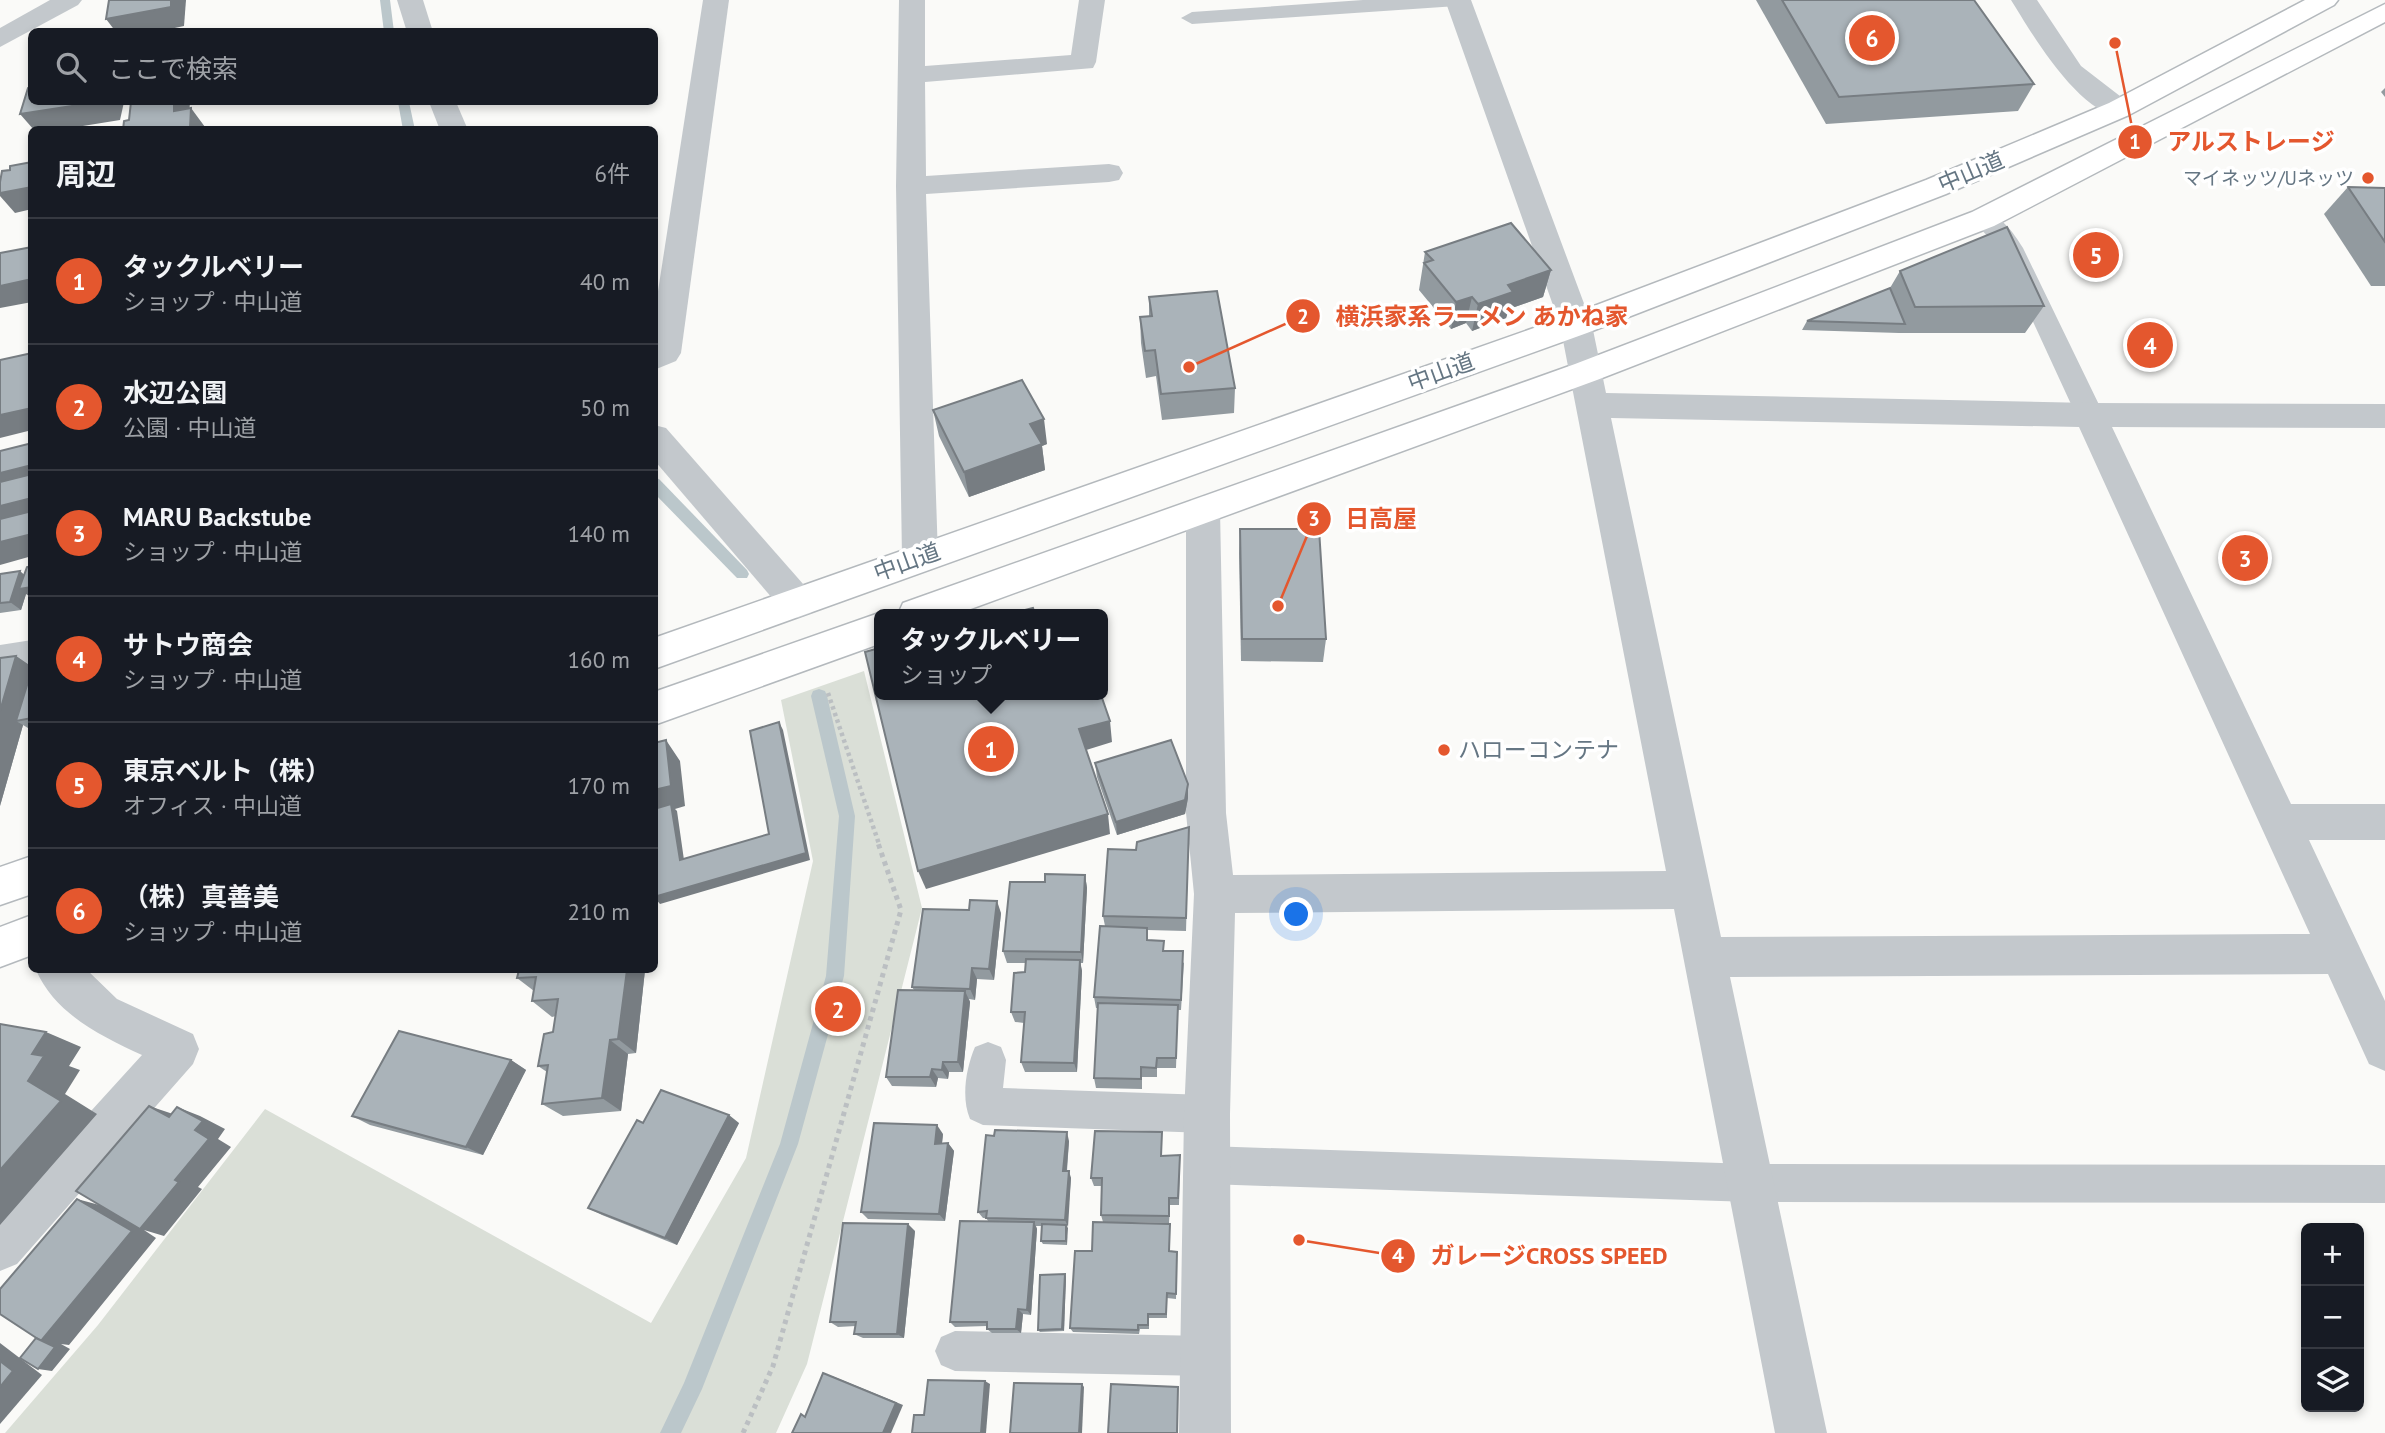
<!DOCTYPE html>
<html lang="ja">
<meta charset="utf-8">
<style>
:root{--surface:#171b24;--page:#20242c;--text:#f1f3f6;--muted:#9ea1a6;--line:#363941;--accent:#e4572e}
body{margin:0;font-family:"PT Sans","Noto Sans JP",sans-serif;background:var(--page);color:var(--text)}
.controls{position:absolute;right:21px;bottom:21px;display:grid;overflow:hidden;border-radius:10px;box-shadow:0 4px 10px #0003}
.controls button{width:63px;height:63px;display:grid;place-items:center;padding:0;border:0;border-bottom:2px solid var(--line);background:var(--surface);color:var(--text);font:35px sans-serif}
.you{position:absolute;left:1297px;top:915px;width:24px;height:24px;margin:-18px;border:5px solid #fff;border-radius:50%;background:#1a73e8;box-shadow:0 0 0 10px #1a73e833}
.badge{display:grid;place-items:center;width:46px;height:46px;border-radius:50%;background:var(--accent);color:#fff;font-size:23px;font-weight:700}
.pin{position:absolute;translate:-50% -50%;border:4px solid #fff;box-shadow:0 2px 7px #0006}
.popup{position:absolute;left:874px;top:609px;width:234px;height:91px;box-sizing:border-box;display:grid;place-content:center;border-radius:10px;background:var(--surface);filter:drop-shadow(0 2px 5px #0005);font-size:23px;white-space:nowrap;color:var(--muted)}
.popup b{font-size:26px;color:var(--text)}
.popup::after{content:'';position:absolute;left:50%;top:100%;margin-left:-14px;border:14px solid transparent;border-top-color:var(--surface)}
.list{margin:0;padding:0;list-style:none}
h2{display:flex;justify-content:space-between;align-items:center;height:91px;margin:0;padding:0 28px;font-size:30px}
h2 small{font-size:23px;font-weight:400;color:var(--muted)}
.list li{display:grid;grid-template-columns:46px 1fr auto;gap:21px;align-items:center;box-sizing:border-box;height:126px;padding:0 28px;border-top:2px solid var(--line)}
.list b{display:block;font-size:26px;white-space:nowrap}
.list p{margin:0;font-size:23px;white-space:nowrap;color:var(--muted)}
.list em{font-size:23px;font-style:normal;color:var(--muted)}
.icon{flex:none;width:38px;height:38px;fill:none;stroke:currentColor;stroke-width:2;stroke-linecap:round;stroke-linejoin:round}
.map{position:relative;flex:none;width:2385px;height:1433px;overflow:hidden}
.search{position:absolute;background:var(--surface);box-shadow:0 4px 10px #0003;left:28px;top:28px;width:630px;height:77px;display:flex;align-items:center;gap:18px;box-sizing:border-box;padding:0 24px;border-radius:10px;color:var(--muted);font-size:26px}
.panel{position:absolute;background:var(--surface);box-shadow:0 4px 10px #0003;left:28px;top:126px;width:630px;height:847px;border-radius:10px}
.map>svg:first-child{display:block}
</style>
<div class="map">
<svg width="2385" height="1433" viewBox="0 0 2385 1433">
<rect width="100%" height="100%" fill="#fafaf8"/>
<!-- green -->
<polygon fill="#dadfd7" points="864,671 922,908 807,1364 776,1433 5,1433 98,1325 265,1109 651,1323 746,1158 813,861 781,700"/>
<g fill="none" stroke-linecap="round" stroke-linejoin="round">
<!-- stream -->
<g fill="#bbc7cb" fill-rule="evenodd">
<polygon points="380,0 390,0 394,32 384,32"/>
<polygon points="398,102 409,102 415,130 403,130"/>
<polygon points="654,478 659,479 747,570 749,574 747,578 737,578 654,493"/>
<polygon points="819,689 825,691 827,696 855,816 844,976 798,1144 702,1389 681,1433 660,1433 684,1383 780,1144 826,976 839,816 811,696 813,691"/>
</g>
<defs>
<g id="highway">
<polygon points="2305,0 2338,0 2334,5 2129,115 1946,194 1587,333 654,669 654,638 1565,317 1926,180 2109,103"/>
<polygon points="2385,4 2385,22 1994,226 1597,380 957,614 898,614 903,603 1575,364 1972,212"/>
<polygon points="879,613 883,614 879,614 879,644 654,725 654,692"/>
<polygon points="32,856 32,894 0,905 0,867"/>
<polygon points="32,915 32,955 0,967 0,927"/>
</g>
</defs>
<!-- highway casing -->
<use href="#highway" stroke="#b4b9bd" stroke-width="3"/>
<!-- path-far1 -->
<polyline stroke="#bbbfc2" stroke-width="4.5" stroke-dasharray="3.5 3.5" stroke-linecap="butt" points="828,693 879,844"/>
<!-- path -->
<polyline stroke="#bbbfc2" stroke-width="5" stroke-dasharray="4.5 4.5" stroke-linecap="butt" points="743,1433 773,1366 901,910 878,843"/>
<!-- lane -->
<g fill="#c3c8cc" fill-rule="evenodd">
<polygon points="1363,0 1468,0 1457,6 1192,24 1181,18 1192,12"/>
<path d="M1983,211C2002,216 2013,232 2023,248L2104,415L2100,422L2090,425L2080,422L2076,415L1999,248L1971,219L1974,213Z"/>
<path d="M988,1042L1001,1047L1006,1060L1003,1088L1207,1095L1220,1101L1226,1114L1220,1127L1207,1133L983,1125L970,1119C961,1098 966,1068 975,1047Z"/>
<polygon points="1207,1146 1751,1164 2385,1165 2385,1203 1751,1202 1207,1184 1194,1178 1188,1165 1194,1152"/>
<polygon points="955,1331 1206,1336 1220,1342 1226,1356 1220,1370 1206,1376 955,1371 941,1365 935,1351 941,1337"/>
</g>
<!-- street -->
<g fill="#c3c8cc" fill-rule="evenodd">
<polygon points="50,0 82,0 78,5 0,47 0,28"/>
<polygon points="397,0 423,0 433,32 407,32"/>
<polygon points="703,0 729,0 681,353 676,361 654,370 654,317"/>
<polygon points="899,0 925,0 925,66 1071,55 1079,0 1105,0 1096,62 1093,68 925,82 926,176 1109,164 1119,166 1123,173 1119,180 1109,182 926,194 938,557 933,567 920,571 907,567 902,557 896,186"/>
<path d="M1445,0H1471L1592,325L1606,393L2090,403L2385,404V428L2112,427L2291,804H2385V840H2309L2385,1001V1071L2369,1064L2328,974L1730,977L1827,1433H1775L1674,909L1235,913L1230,1114L1231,1433H1179L1184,1114L1194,894L1186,813V510L1191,500L1203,496L1215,500L1220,510L1226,813L1233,875L1666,871L1560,325ZM1611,418L2079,427L2310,934L1721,937Z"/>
<path d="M2011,0H2037L2081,66L2129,103L2133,109L2129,115C2085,126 2031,32 2011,0Z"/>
<polygon points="429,102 456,102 468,130 440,130"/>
<polygon points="654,425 666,428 811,593 816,603 811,613 798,618 785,613 654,460"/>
<polygon points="32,640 32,672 0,677 0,645"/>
<path d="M36,970H87L117,999L193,1034L199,1049L193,1064L17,1264L0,1271V1211L142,1055C101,1036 55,1014 36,970Z"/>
</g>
<!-- highway -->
<use href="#highway" fill="#fff" fill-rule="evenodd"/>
</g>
<!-- wall -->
<g fill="#929a9f">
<polygon points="1756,0 1974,0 2034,84 2018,111 1826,124"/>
<polygon points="2385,88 2385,97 2381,92"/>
<polygon points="2348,187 2385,188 2385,286 2371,286 2324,214"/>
<polygon points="1425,252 1551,270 1543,297 1509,309 1506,318 1472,331 1466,323 1451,329 1419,290"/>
<polygon points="1900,271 2044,306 2025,333 1899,333 1802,330 1807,321 1890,288"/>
<polygon points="1149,297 1235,388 1234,413 1162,420 1156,376 1146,378 1141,343 1140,317 1149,316"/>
<polygon points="933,410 1047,444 1042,446 1045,470 969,497 939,436"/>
<polygon points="1240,529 1326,639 1323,662 1241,661 1239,553"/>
<polygon points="0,574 26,594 21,610 0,613"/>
<polygon points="16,656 32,667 32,728 28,728 23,725 0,806"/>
<polygon points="1095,763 1188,784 1188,798 1185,814 1117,835 1097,777"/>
<polygon points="1189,827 1186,931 1147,930 1148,940 1184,963 1181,1010 1178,1010 1176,1068 1157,1068 1157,1077 1142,1077 1142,1089 1096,1088 1094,1078 1098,1008 1096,1008 1094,997 1105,926 1103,916 1136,850"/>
<polygon points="1085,875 1087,888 1083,963 1080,963 1082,971 1077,1072 1025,1072 1021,1062 1024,1023 1015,1022 1011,1012 1025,972 1026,963 1007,963 1003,951 1045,882"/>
<polygon points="1001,913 994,980 977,979 975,1000 969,999 970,1002 963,1072 949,1072 948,1079 938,1078 936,1087 892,1086 886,1077 914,990 912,987"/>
<polygon points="519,970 645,970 636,1053 628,1054 621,1111 563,1116 542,1104 547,1072 538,1066 553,1032 556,1016 552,1017 532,1001 534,991 517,978"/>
<polygon points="511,1060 526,1070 483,1155 370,1125 352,1116"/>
<polygon points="643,1123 739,1123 677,1245 602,1215 588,1208"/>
<polygon points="1162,1132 1162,1156 1180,1163 1179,1205 1170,1205 1169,1223 1103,1222 1101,1215 1102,1186 1094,1186 1091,1178"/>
<polygon points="943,1134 942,1143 948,1143 954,1151 945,1221 868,1219 861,1212"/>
<polygon points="1069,1141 1067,1171 1071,1178 1067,1227 1067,1245 1043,1244 1041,1241 1042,1226 1036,1226 1037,1229 1031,1315 1023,1314 1021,1333 992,1333 987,1329 987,1326 955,1327 950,1322 989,1222 986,1218 983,1218 978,1212"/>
<polygon points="1170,1224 1170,1251 1177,1252 1176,1299 1167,1298 1167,1318 1149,1318 1149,1329 1140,1329 1139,1334 1073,1332 1070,1328 1092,1251"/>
<polygon points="915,1231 904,1338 863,1338 854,1334 856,1326 838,1327 830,1322"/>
<polygon points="1066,1277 1064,1331 1040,1332 1038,1330"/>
</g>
<!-- shaded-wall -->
<g fill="#777d82">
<polygon points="171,0 186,0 184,26 156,32 116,32 106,19"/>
<polygon points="98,102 124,102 120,120 58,130 34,130 20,114"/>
<polygon points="174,102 190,102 188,129 191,108 205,127 205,130 185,130 174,111"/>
<polygon points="32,187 32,209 15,213 0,196 0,193"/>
<polygon points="1551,270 1543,297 1509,309 1506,318 1472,331 1478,304 1508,285"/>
<polygon points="32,279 32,302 0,308 0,286"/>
<polygon points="1472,297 1466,323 1451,329 1456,302"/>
<polygon points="32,408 32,430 0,438 0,415"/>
<polygon points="1044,419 1047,444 1042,446 1045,470 969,497 964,472 1030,424"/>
<polygon points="32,465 32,488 0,496 0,473"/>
<polygon points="32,498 32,520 0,528 0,506"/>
<polygon points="32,534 32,556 0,565 0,542"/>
<polygon points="20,571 30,580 32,587 32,598 26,594 21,610 10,602"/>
<polygon points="16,656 32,667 16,721 23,725 0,806 0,711"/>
<polygon points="1110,721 1112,742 1083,751 1079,729"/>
<polygon points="779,722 783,730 810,860 660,904 654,897 806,853"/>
<polygon points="666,740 680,761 685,806 675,809 677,811 685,867 680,860 654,814 654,790"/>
<polygon points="1188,784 1188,798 1185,814 1117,835 1116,822"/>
<polygon points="1108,814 1110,834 926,889 918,871"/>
<polygon points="1085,875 1087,888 1083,963 1081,952"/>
<polygon points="997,901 1001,913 994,980 989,969"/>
<polygon points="1080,960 1082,971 1077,1072 1074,1063"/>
<polygon points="972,968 977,979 975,1000 970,989"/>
<polygon points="627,970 645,970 636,1053 618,1039"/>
<polygon points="965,991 970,1002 963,1072 958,1062"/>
<polygon points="46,1032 81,1047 69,1066 80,1070 65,1094 97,1114 0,1225 0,1170 28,1081 32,1054"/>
<polygon points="610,1040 628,1054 621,1111 602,1098"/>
<polygon points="511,1060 526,1070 483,1155 466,1147"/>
<polygon points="943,1062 949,1072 948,1079 942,1070"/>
<polygon points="932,1069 938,1078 936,1087 930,1077"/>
<polygon points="149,1106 173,1114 169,1117"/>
<polygon points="177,1107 200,1116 225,1129 218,1139 231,1147 198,1187 202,1189 164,1236 144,1230 156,1238 69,1345 61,1344 70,1349 52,1371 38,1369 41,1341 77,1199 103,1206 175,1180 195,1130"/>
<polygon points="729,1115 739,1123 677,1245 665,1238"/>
<polygon points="937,1125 943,1134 941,1152 935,1144"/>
<polygon points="1067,1132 1069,1141 1066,1178 1063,1171"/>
<polygon points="948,1143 954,1151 945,1221 939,1214"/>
<polygon points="1069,1171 1071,1178 1068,1227 1065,1220"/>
<polygon points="1034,1222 1037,1229 1031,1315 1027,1310"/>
<polygon points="908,1224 915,1231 904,1338 897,1334"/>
<polygon points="1066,1225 1068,1228 1067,1245 1066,1241"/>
<polygon points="1065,1274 1066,1277 1064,1331 1062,1329"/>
<polygon points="1018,1309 1023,1314 1021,1333 1016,1329"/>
<polygon points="0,1343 42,1375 0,1424"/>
<polygon points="832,1376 903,1405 891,1433 883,1433"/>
<polygon points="985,1381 990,1384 986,1433 981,1433"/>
<polygon points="1082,1384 1084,1387 1082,1433 1079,1433"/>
</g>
<!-- building -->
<g fill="#aab3b9" stroke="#777d82" stroke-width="2">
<polygon points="109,0 171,0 171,7 106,19"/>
<polygon points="1782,0 1974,0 2034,84 1839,97"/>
<polygon points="32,87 32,102 98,102 20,114 28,88"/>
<polygon points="131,102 174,102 174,111 191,108 190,128 185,130 123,130 124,121 129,120"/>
<polygon points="32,162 32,187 0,193 0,182 2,171 10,170 10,166"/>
<polygon points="2348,187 2385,188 2385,242"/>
<polygon points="1511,223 1551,270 1508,285 1513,292 1478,304 1472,297 1456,302 1424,263 1433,260 1425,252"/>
<polygon points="2007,227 2044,306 1915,307 1900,271"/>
<polygon points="32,247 32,279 0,286 0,253"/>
<polygon points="1890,288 1905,324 1807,321"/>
<polygon points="1217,291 1235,388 1161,394 1155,350 1145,351 1140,317 1152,316 1149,297"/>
<polygon points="32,353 32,408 0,415 0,360"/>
<polygon points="1022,380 1044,419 1030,424 1042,444 964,472 933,410"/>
<polygon points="32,443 32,465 0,473 0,451"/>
<polygon points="32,474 32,498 0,506 0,482"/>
<polygon points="32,511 32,534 0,542 0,519"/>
<polygon points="1240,529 1319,529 1326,639 1242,639"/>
<polygon points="32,566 32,587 19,589 27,567"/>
<polygon points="20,571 10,602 0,603 0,574"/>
<polygon points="1033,608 1035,614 1009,614"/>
<polygon points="879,648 879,695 1101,695 1110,721 1079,729 1108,814 918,871 865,652"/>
<polygon points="16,656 0,711 0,658"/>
<polygon points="32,669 32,718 16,721"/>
<polygon points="779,722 806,853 654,897 654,809 671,804 680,860 769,834 750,731"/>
<polygon points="666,740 671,786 654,790 654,743"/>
<polygon points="1171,740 1188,784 1185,800 1116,822 1095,763"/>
<polygon points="1189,827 1186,918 1103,916 1108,849 1136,850 1137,842"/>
<polygon points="1045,874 1085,875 1081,952 1003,951 1010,882 1045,882"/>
<polygon points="970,900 997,901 989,969 972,968 970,989 912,987 923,909 969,910"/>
<polygon points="1100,926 1147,928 1147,940 1164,941 1163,951 1183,951 1181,1000 1094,997"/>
<polygon points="1026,959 1080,960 1074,1063 1021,1062 1025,1012 1011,1012 1014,973 1025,972"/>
<polygon points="519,970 627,970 618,1039 610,1040 602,1098 542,1104 548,1065 538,1066 544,1034 553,1032 558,999 532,1001 536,977 517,978"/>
<polygon points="898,990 965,991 958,1062 943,1062 942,1070 932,1069 930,1077 886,1077"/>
<polygon points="1098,1003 1178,1005 1176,1058 1157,1058 1156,1068 1141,1067 1141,1079 1094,1078"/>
<polygon points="0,1024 46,1032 32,1054 44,1056 28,1081 61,1101 0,1170"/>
<polygon points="399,1031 511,1060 466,1147 352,1116"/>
<polygon points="661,1090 729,1115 665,1238 588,1208 637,1120 643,1123"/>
<polygon points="149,1106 169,1117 177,1107 203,1121 195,1130 209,1139 175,1180 179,1182 140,1229 76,1191"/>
<polygon points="874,1123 937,1125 935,1144 948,1143 939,1214 861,1212"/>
<polygon points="995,1130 1067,1132 1063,1171 1069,1171 1065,1220 986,1218 987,1211 978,1212 986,1135 994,1136"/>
<polygon points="1095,1131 1162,1132 1161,1156 1180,1155 1178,1198 1169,1198 1169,1216 1101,1215 1102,1178 1091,1178"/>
<polygon points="77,1199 132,1231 41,1341 0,1314 0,1289"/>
<polygon points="960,1221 1034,1222 1027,1310 1018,1309 1016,1329 987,1329 987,1322 950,1322"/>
<polygon points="1093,1222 1170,1224 1169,1251 1177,1252 1176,1294 1167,1293 1166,1314 1148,1314 1148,1325 1138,1325 1138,1330 1070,1328 1075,1251 1092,1251"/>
<polygon points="843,1223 908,1224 897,1334 854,1334 856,1322 830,1322"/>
<polygon points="1042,1224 1066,1225 1066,1241 1041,1241"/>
<polygon points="1065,1274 1062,1329 1038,1330 1040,1275"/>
<polygon points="36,1338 55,1347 38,1369 20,1358"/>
<polygon points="0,1361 13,1371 0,1387"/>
<polygon points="823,1373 896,1403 883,1433 792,1433 801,1414 805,1417"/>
<polygon points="928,1380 985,1381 981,1433 912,1433 914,1415 924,1415"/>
<polygon points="1014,1383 1082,1384 1079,1433 1010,1433"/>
<polygon points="1111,1384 1178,1387 1177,1433 1108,1433"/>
</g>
<!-- markers -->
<g fill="#e4572e" stroke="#fff" stroke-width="2.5">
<circle cx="2368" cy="178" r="7"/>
<circle cx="1444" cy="750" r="7"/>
</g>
<g text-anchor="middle" stroke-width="7" stroke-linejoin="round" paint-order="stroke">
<!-- far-poi labels -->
<g font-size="19" fill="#657683" stroke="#fff" text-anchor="end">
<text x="2354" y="185">マイネッツ/Uネッツ</text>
</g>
<!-- street labels -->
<g font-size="23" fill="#657683" stroke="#fff">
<text transform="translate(1971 172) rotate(-23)" y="8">中山道</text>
<text transform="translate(1441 372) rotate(-20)" y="8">中山道</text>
<text transform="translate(907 562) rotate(-20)" y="8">中山道</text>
</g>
<!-- poi labels -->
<g font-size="23" fill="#657683" stroke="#fff" text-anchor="start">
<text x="1458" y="758">ハローコンテナ</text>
</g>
</g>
<!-- callouts -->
<path fill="none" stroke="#e4572e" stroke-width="2.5" d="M2115 43L2135 142M1189 367L1303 316M1278 606L1314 519M1299 1240L1398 1256"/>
<g fill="#e4572e" stroke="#fff" stroke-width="2.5">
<circle cx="2115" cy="43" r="7"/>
<circle cx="1189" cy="367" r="7"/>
<circle cx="1278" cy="606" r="7"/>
<circle cx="1299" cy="1240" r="7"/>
<circle cx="2135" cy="142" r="18"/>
<circle cx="1303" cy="316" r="18"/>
<circle cx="1314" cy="519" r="18"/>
<circle cx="1398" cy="1256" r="18"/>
</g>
<g font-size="21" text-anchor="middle" font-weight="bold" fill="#fff">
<text x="2135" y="149">1</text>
<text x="1303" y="324">2</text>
<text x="1314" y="526">3</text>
<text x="1398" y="1263">4</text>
</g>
<g font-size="24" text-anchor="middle" font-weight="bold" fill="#e4572e" stroke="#fff" stroke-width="7" stroke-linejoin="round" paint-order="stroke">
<text x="2251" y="150">アルストレージ</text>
<text x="1482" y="325">横浜家系ラーメン あかね家</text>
<text x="1381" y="527">日高屋</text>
<text x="1549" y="1264">ガレージCROSS SPEED</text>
</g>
</svg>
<div class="controls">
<button>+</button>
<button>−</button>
<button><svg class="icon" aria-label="layers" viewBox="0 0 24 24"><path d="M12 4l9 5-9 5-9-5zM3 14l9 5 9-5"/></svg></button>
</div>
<div class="you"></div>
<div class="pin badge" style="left:991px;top:749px">1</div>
<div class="popup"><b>タックルベリー</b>ショップ</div>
<div class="pin badge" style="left:838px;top:1009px">2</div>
<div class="pin badge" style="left:2245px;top:558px">3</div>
<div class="pin badge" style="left:2150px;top:345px">4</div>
<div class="pin badge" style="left:2096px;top:255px">5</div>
<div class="pin badge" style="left:1872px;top:38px">6</div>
<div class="search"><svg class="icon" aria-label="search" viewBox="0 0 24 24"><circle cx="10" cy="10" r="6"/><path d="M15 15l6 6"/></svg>ここで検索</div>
<section class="panel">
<h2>周辺<small>6件</small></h2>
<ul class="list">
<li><span class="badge">1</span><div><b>タックルベリー</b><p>ショップ · 中山道</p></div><em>40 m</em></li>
<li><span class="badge">2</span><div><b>水辺公園</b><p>公園 · 中山道</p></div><em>50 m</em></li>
<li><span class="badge">3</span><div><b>MARU Backstube</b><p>ショップ · 中山道</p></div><em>140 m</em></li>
<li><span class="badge">4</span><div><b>サトウ商会</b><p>ショップ · 中山道</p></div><em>160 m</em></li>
<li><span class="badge">5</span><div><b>東京ベルト（株）</b><p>オフィス · 中山道</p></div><em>170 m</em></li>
<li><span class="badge">6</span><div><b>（株）真善美</b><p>ショップ · 中山道</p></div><em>210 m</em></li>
</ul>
</section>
</div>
